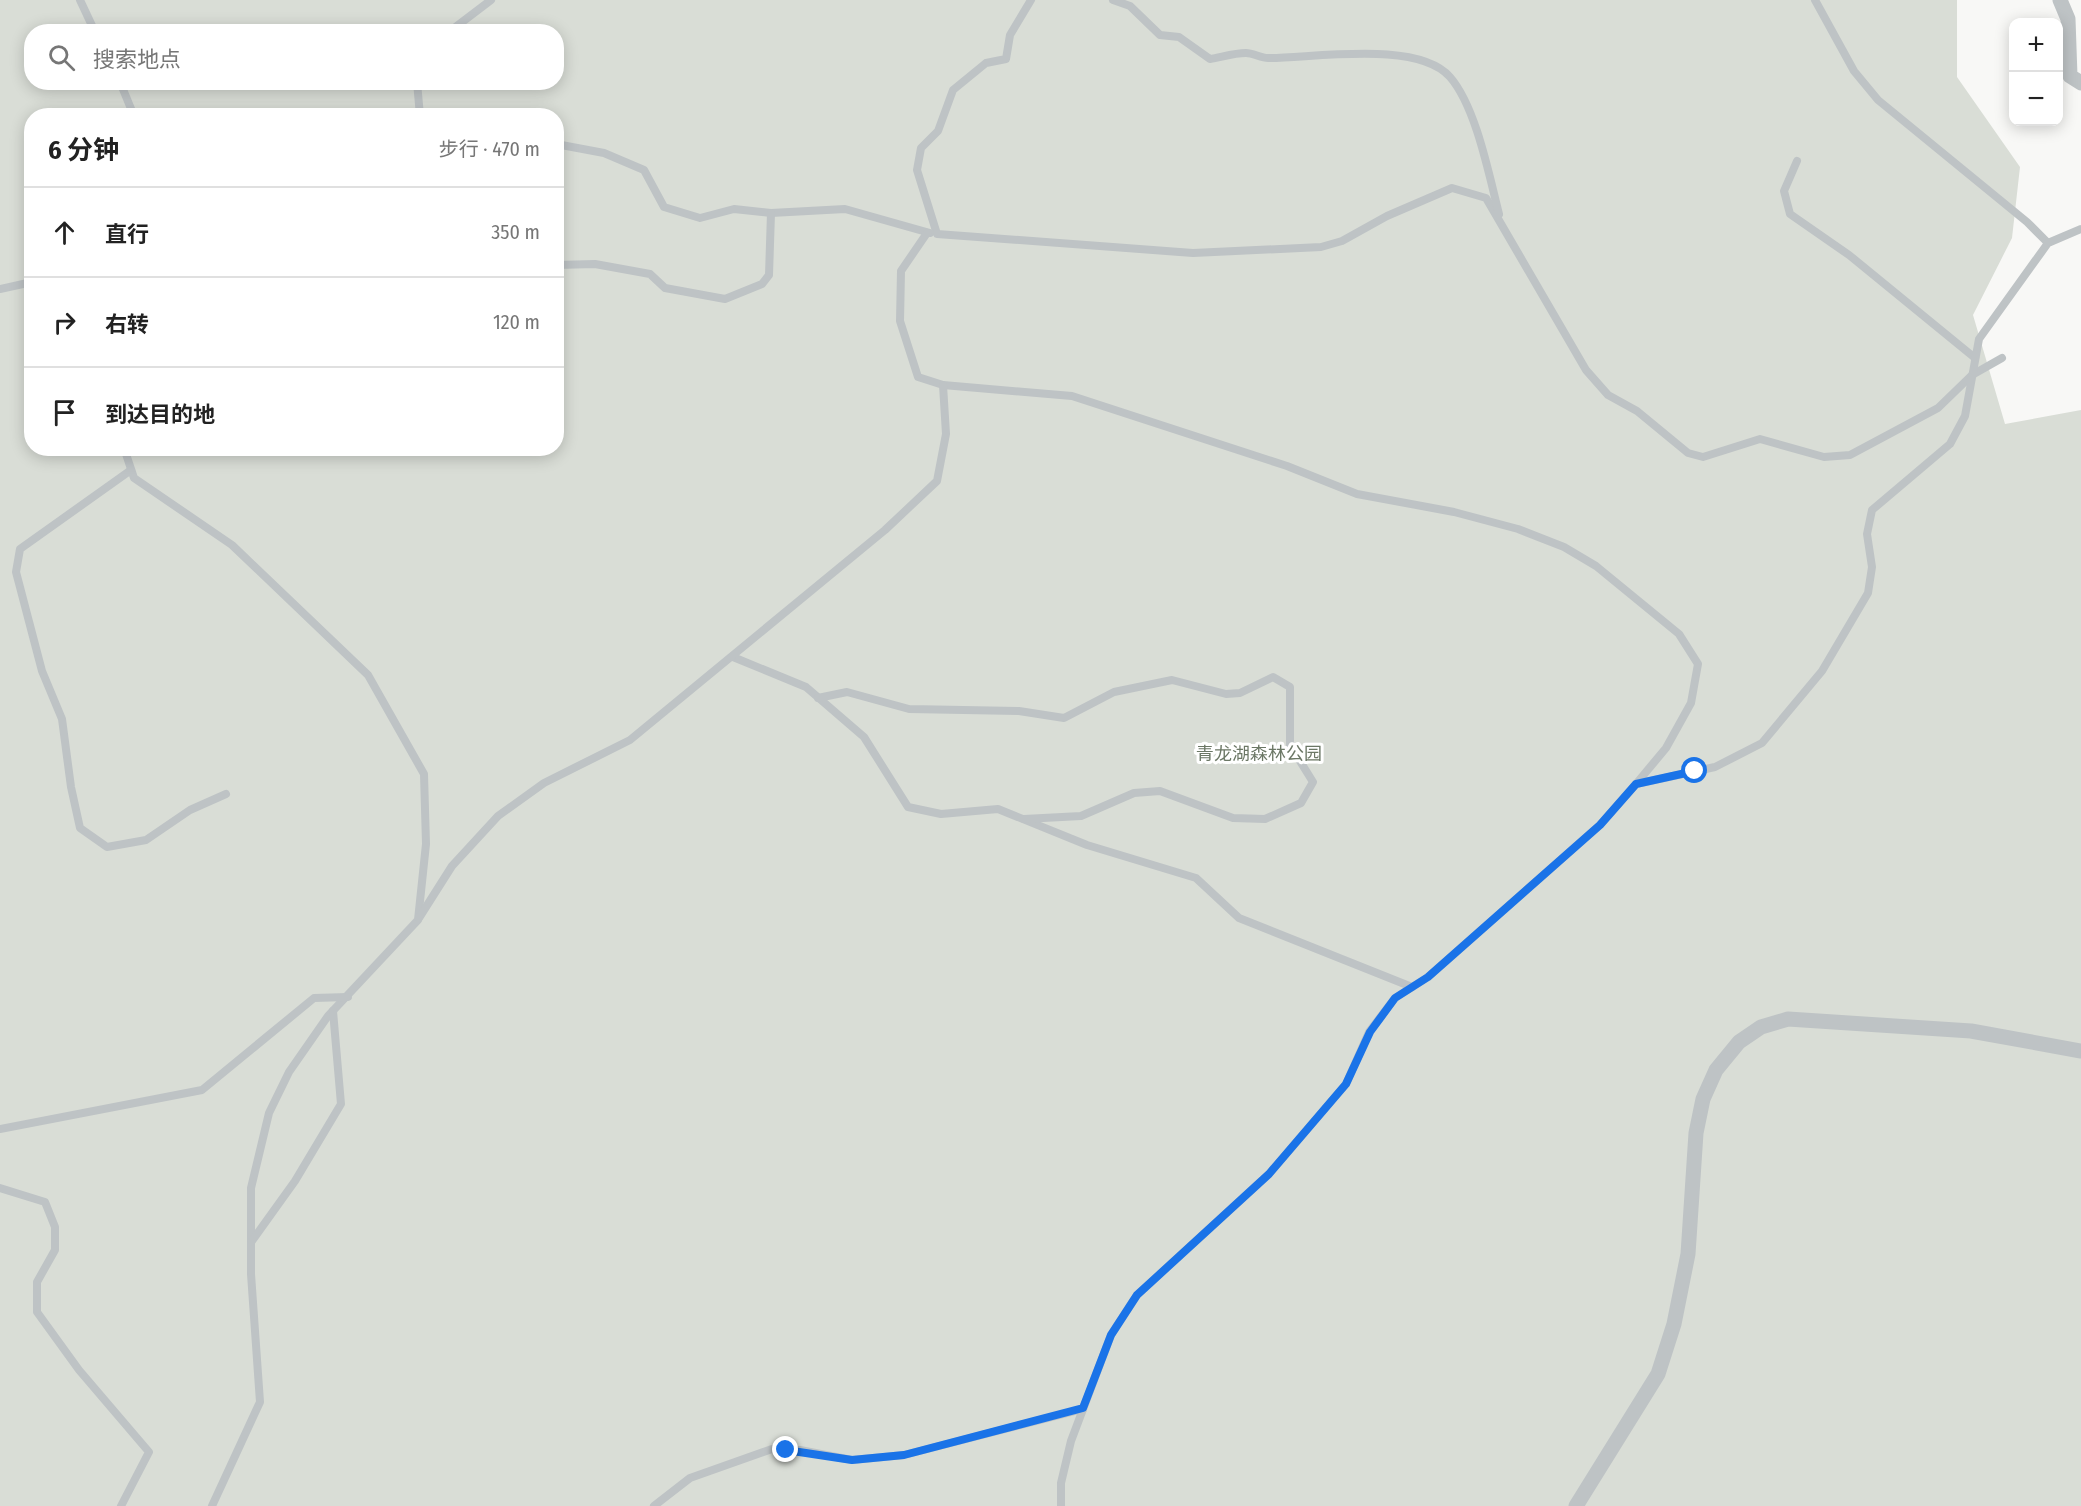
<!DOCTYPE html>
<html lang="zh">
<meta charset="utf-8">
<style>
:root{--surface:#fff;--page:#f6f6f6;--text:#222;--muted:#767676;--line:#e0e0e0}
body{margin:0;font-family:"Fira Sans Condensed","Noto Sans SC",sans-serif;background:var(--page);color:var(--text)}
.controls{position:absolute;right:18px;top:18px;display:grid;overflow:hidden;border-radius:12px;box-shadow:0 3px 15px #0003}
.controls button{width:54px;height:54px;display:grid;place-items:center;padding:0;border:0;border-bottom:2px solid var(--line);background:var(--surface);color:var(--text);font:30px sans-serif}
.stop{position:absolute;width:18px;height:18px;margin:-14px;border:4px solid #1a73e8;border-radius:50%;background:#fff}
.stop.end{background:#1a73e8;border-color:#fff;box-shadow:0 2px 6px #0008}
.list{margin:0;padding:0;list-style:none}
h2{display:flex;justify-content:space-between;align-items:center;height:78px;margin:0;padding:0 24px;font-size:26px}
h2 small{font-size:20px;font-weight:400;color:var(--muted)}
.list li{display:grid;grid-template-columns:39px 1fr auto;gap:18px;align-items:center;box-sizing:border-box;height:90px;padding:0 24px;border-top:2px solid var(--line)}
.list b{display:block;font-size:22px;white-space:nowrap}
.list em{font-size:20px;font-style:normal;color:var(--muted)}
.icon{flex:none;width:33px;height:33px;fill:none;stroke:currentColor;stroke-width:2;stroke-linecap:round;stroke-linejoin:round}
.map{position:relative;flex:none;width:2081px;height:1506px;overflow:hidden}
.search{position:absolute;background:var(--surface);box-shadow:0 3px 15px #0003;left:24px;top:24px;width:540px;height:66px;display:flex;align-items:center;gap:15px;box-sizing:border-box;padding:0 21px;border-radius:24px;color:var(--muted);font-size:22px}
.panel{position:absolute;background:var(--surface);box-shadow:0 3px 15px #0003;left:24px;top:108px;width:540px;height:348px;border-radius:24px}
.map>svg:first-child{display:block}
</style>
<div class="map">
<svg width="2081" height="1506" viewBox="0 0 2081 1506">
<rect width="100%" height="100%" fill="#f8f8f6"/>
<!-- green -->
<path fill="#d9ddd6" fill-rule="evenodd" d="M0,0H1957V77L2020,167L2012,238L1973,315L2005,424L2081,410V1506H0ZM32,32H556V82H32ZM32,116H556V448H32Z"/>
<g fill="none" stroke-linecap="round" stroke-linejoin="round">
<!-- service -->
<g stroke="#bec3c5" stroke-width="8">
<polyline points="80,0 95,32"/>
<polyline points="1031,0 1010,35 1006,59 986,63 953,90 938,131 921,148 917,170 937,234 1193,253 1321,247 1342,241 1387,216 1452,188 1486,198 1586,370 1608,395 1637,411 1688,453 1703,457 1760,439 1824,457 1850,455 1938,408 1972,375 2002,358"/>
<path d="M1113,0L1130,6L1160,35L1179,37L1210,59C1222,57 1234,53 1246,53C1253,53 1261,58 1268,58C1314,58 1418,40 1450,77C1476,107 1489,175 1499,214"/>
<polyline points="1815,0 1854,71 1878,100 2027,222 2048,243"/>
<polyline points="449,32 491,0"/>
<polyline points="120,82 134,116"/>
<polyline points="417,82 420,116"/>
<polyline points="556,144 604,153 644,170 664,207 700,218 734,209 771,213 845,209 930,233"/>
<polyline points="1797,161 1784,191 1790,214 1849,255 1975,358"/>
<polyline points="927,233 901,271 900,321 918,377 943,385 1072,396 1287,466 1357,494 1454,512 1518,529 1564,547 1596,566 1679,634 1698,664 1691,703 1666,748 1636,784"/>
<polyline points="556,265 595,264 650,274 665,288 725,299 762,284 769,275 771,213"/>
<polyline points="0,289 32,282"/>
<polyline points="124,448 134,478 232,545 368,675 424,774 426,844 418,920 328,1016 289,1072 269,1113 251,1188 251,1274 260,1402 212,1506"/>
<polyline points="131,470 20,549 16,572 42,671 62,719 71,787 80,828 107,847 146,840 190,810 226,794"/>
<polyline points="733,657 806,687 864,737 908,807 941,814 998,809 1087,845 1196,878 1239,918 1412,987"/>
<polyline points="818,698 847,692 909,709 1019,711 1064,718 1114,692 1172,680 1226,694 1240,693 1273,677 1290,687 1290,745 1313,782 1301,803 1265,819 1233,818 1160,791 1134,793 1081,816 1024,819"/>
<polyline points="419,918 452,866 498,816 544,783 630,740 885,530 937,481 946,434 943,385"/>
<polyline points="0,1129 202,1090 314,998 348,997"/>
<polyline points="0,1188 45,1202 55,1227 55,1250 37,1282 37,1312 79,1370 149,1452 121,1506"/>
<polyline points="252,1241 295,1181 341,1104 333,1011"/>
<polyline points="654,1506 690,1478 772,1449 800,1450 852,1460 904,1455 1083,1409"/>
<polyline points="1061,1506 1061,1483 1071,1441 1111,1335 1137,1295 1269,1174 1346,1084 1369,1032 1395,998 1428,977 1600,825 1636,784 1715,767 1762,743 1822,671 1868,593 1872,567 1867,534 1872,510 1950,444 1965,416 1979,339 2048,243 2081,229"/>
</g>
<!-- minor -->
<g stroke="#bec3c5" stroke-width="15">
<polyline points="2060,0 2068,19 2070,76 2081,83"/>
<polyline points="1576,1506 1658,1374 1674,1324 1688,1254 1696,1133 1703,1099 1716,1070 1739,1042 1761,1027 1788,1019 1971,1031 2081,1051"/>
</g>
</g>
<g fill="none" stroke-linecap="round" stroke-linejoin="round">
<!-- route -->
<polyline stroke="#1a73e8" stroke-width="8" points="786,1450 852,1460 904,1455 1083,1408 1111,1335 1137,1295 1269,1174 1346,1084 1370,1032 1395,998 1428,977 1600,825 1636,784 1695,771"/>
</g>
<g text-anchor="middle" stroke-width="6" stroke-linejoin="round" paint-order="stroke">
<!-- park labels -->
<g font-size="18" fill="#6b7765" stroke="#fff">
<text x="1259" y="760">青龙湖森林公园</text>
</g>
</g>
</svg>
<div class="controls">
<button>+</button>
<button>−</button>
</div>
<div class="stop" style="left:1695px;top:771px"></div>
<div class="stop end" style="left:786px;top:1450px"></div>
<div class="search"><svg class="icon" aria-label="search" viewBox="0 0 24 24"><circle cx="10" cy="10" r="6"/><path d="M15 15l6 6"/></svg>搜索地点</div>
<section class="panel">
<h2>6 分钟<small>步行 · 470 m</small></h2>
<ul class="list">
<li><svg class="icon" aria-label="ahead" viewBox="0 0 24 24"><path d="M12 20V5M6 11l6-6 6 6"/></svg><div><b>直行</b></div><em>350 m</em></li>
<li><svg class="icon" aria-label="right" viewBox="0 0 24 24"><path d="M7 20v-9h11M14 6l5 5-5 5"/></svg><div><b>右转</b></div><em>120 m</em></li>
<li><svg class="icon" aria-label="arrive" viewBox="0 0 24 24"><path d="M6 21V4h12l-3 4 3 4H6"/></svg><div><b>到达目的地</b></div></li>
</ul>
</section>
</div>
